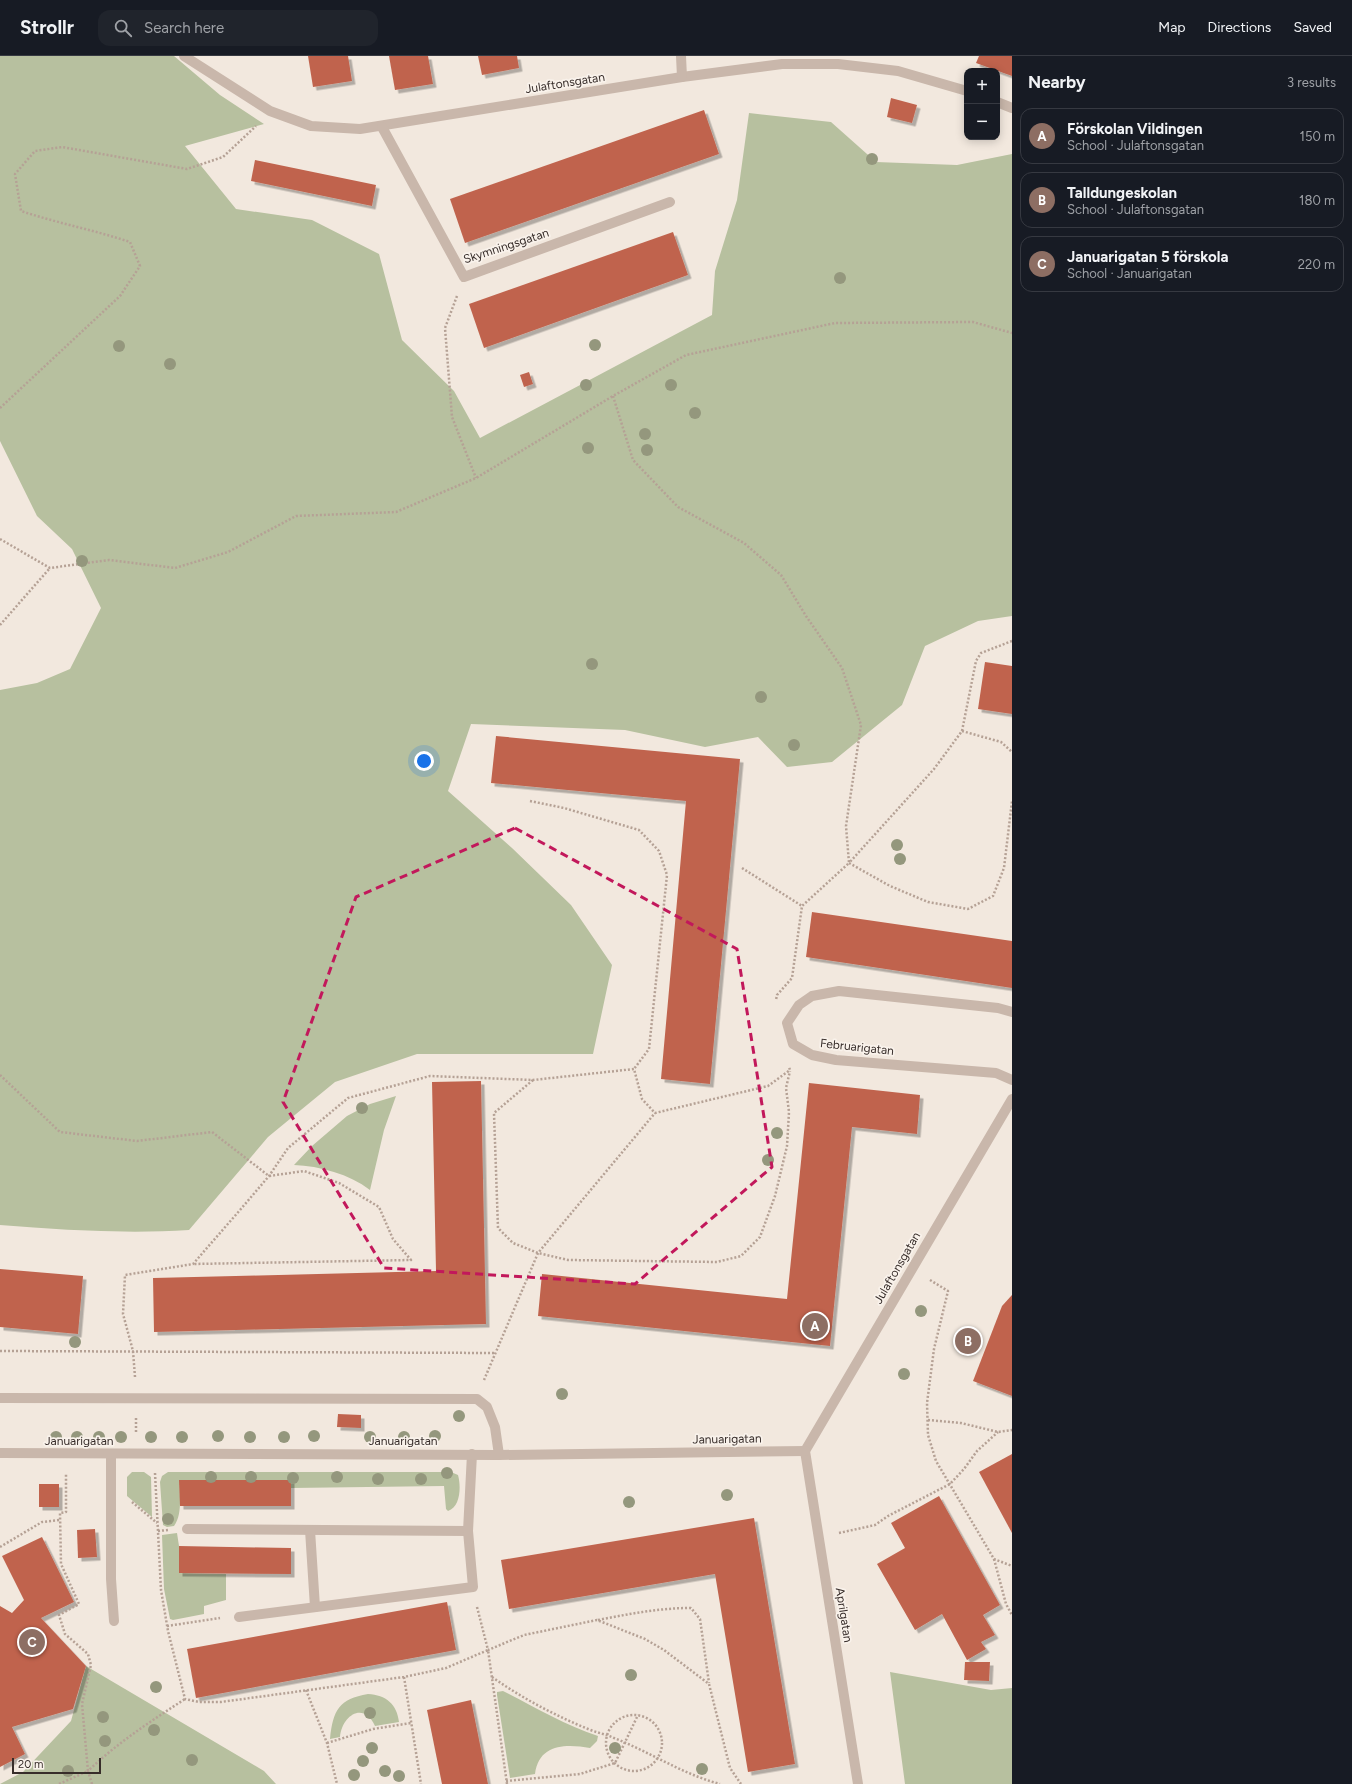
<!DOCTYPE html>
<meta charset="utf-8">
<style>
:root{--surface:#171b24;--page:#20242c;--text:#f1f3f6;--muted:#9ea1a6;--line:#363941;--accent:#2563eb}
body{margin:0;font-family:Figtree,sans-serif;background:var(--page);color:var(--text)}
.controls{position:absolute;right:12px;top:12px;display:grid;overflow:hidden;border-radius:8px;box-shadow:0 2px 10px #0003}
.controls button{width:36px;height:36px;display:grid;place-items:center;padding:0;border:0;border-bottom:1px solid var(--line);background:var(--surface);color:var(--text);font:20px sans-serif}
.scale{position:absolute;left:12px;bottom:10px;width:89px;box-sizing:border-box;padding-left:4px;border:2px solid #372d2a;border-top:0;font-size:11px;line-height:14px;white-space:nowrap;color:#372d2a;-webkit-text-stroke:3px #f9f2eb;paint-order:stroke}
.you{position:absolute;left:424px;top:705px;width:14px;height:14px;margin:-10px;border:3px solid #fff;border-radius:50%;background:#1a73e8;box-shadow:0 0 0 6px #1a73e833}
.badge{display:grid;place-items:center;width:26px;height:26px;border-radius:50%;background:var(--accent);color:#fff;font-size:13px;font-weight:700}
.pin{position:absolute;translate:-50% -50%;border:2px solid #fff;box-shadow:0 1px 4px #0006}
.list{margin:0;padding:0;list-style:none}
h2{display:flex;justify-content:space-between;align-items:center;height:52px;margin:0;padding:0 16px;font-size:17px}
h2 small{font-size:13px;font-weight:400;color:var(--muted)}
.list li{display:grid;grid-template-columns:26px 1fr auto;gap:12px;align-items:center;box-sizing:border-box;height:56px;margin:0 8px 8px;padding:0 8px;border:1px solid var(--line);border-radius:12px}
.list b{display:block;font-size:15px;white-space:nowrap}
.list p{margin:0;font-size:13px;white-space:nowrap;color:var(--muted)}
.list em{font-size:13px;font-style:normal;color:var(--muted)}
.icon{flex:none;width:22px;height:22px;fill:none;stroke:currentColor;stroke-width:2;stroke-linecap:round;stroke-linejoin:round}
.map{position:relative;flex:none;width:1012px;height:1728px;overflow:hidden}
header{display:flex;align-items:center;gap:24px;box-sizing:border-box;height:56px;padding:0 20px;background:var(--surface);border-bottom:1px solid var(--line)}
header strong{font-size:19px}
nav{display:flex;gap:22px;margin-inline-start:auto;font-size:14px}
.search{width:280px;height:36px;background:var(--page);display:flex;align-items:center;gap:10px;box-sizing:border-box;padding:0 14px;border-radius:12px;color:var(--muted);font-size:15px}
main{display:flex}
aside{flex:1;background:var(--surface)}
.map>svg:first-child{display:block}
</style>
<header>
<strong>Strollr</strong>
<div class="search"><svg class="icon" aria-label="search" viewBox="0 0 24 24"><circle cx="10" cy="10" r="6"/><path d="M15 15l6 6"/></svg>Search here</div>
<nav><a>Map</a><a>Directions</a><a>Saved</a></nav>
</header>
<main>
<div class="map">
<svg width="1012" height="1728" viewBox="0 0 1012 1728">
<defs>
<filter id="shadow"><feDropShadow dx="3.5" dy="3.5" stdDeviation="0" flood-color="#0004"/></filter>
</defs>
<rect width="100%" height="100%" fill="#f2e8de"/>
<!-- green -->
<g fill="#b7c09f">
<path d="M0,0H174L220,39L264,68L185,90L236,153L312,164L379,198L402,284L454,335L480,382L712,259L715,215L737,144L749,57L831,66L876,106L957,109L1012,98V560L978,565L925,590L902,649L832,706L787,711L758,681L705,691L625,674L471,668L448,735L512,792L571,849L612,909L593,998H417L335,1026L268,1081L189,1174C126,1178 63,1174 0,1169V634L37,627L70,613L101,552L72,493L37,460L0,385Z"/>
<path d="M396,1040L384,1074L370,1134C349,1118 320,1110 294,1109L312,1090L347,1060L370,1048Z"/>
<polygon points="132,1416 144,1416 151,1421 152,1461 127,1440 127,1421"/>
<path d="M168,1416H451L458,1419C461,1429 461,1451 448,1455L446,1453L444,1430L291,1432V1424H180C179,1438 183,1458 174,1470L167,1471L163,1469L160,1426L162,1420Z"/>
<polygon points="177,1477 179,1490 179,1517 226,1518 226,1544 204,1550 204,1558 173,1564 170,1563 164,1533 162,1479"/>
<polygon points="86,1610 264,1715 276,1728 0,1728 23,1716 71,1665"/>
<polygon points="890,1616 991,1634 1012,1632 1012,1728 905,1728"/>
<path d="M503,1635C535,1651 564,1669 598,1680L597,1685L590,1692C567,1688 539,1687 535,1718L510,1722L497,1639V1636Z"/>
<path d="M368,1638C386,1639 397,1648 399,1666L375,1670C364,1645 342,1659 340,1681L330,1683C333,1654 339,1643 368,1638Z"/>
</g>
<!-- building -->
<g fill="#c0644e" filter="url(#shadow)">
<polygon points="308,0 348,0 352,25 313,31"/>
<polygon points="389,0 428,0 433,28 395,34"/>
<polygon points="478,0 517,0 519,12 482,19"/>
<polygon points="979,0 1012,0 1012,20 976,7"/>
<polygon points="891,42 917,49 912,67 887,61"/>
<polygon points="704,54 719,98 465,187 450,143"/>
<polygon points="255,104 376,129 372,150 251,125"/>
<polygon points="673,176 688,219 484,292 469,248"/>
<polygon points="529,316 533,328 524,331 520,319"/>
<polygon points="985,606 1012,610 1012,658 978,653"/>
<polygon points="496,680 740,703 710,1028 661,1023 686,745 491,727"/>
<polygon points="812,856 1012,885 1012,932 806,901"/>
<polygon points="481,1025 486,1268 154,1276 153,1222 436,1215 432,1026"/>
<polygon points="809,1027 920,1039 917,1078 852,1071 830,1290 538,1260 542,1218 787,1243"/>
<polygon points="0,1213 83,1220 78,1278 0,1271"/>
<polygon points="1012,1239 1012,1340 973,1325 1002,1250"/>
<polygon points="338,1358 361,1359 361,1372 337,1371"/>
<polygon points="1012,1398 1012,1477 979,1416"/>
<polygon points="179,1424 291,1424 291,1450 180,1450"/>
<rect x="39" y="1428" width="20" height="23"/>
<polygon points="939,1440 1000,1549 983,1559 995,1579 981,1586 986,1593 967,1604 942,1558 915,1574 877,1508 905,1492 891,1467"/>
<polygon points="754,1462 795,1708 748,1716 715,1518 509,1553 501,1504"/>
<polygon points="95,1473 97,1501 78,1502 77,1474"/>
<polygon points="42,1481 74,1546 41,1562 86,1610 73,1653 12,1671 25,1698 0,1711 0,1550 12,1557 24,1544 2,1500"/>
<polygon points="179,1490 291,1492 291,1518 179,1517"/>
<polygon points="447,1546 456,1594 196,1642 187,1593"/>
<polygon points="965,1606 990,1606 989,1625 964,1624"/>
<polygon points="471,1644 488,1728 442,1728 427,1654"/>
</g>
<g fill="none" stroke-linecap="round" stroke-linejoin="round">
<!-- path -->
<g stroke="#b5a195" stroke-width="2.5" stroke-dasharray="2 2" stroke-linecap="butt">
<polyline points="457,240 445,272 452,361 476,422"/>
<polyline points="613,340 633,404 678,451 744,487 781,519 806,560 842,612 861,669 846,770 849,807 802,850 792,922 777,939 776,944"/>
<path d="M0,352L120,240L140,210L130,186C94,174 57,167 21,155L15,118L35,95L62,91L187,113L223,101L256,70"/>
<polyline points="0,483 50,512 109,504 175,512 228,496 296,460 396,456 476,422 613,340 686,299 835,267 973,266 1012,277"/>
<polyline points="0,569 50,512"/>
<polyline points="1012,585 981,597 976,605 962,675 934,713 849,807 890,830 928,846 968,853 993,840 1004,812 1012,745"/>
<polyline points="962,675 1001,686 1012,696"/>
<polyline points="530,745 564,752 639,774 659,795 667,819 649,993 634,1013"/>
<polyline points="742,812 802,850"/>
<polyline points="0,1019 60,1076 137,1085 212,1076 269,1120 304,1115 339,1127 379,1151 393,1183 411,1204 193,1208"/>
<polyline points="533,1024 494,1057 498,1172 513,1187 538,1197 568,1204 717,1206 741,1200 760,1181 775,1140 787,1090 789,1056 786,1032 790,1015"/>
<polyline points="930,1224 948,1235 934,1293 927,1347 928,1379 936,1405 994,1503 1012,1510"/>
<polyline points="0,1295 495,1297"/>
<polyline points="135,1321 133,1295 123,1258 125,1219 193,1208 240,1154 269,1120 288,1092 348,1042 430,1020 533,1024 634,1013 642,1043 655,1057 768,1030 790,1014 789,1011"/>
<polyline points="484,1324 538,1197 655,1057"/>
<polyline points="136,1362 136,1377"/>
<polyline points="928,1364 961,1367 998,1376 1012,1374"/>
<polyline points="155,1417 161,1534 168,1575 185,1643 199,1646 221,1646 404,1621 446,1612 488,1594 507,1728"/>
<polyline points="132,1446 157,1467"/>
<polyline points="158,1475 168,1474"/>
<polyline points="839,1477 875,1469 888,1460 950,1428 964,1413 977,1395 998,1376"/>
<polyline points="0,1491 42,1466 60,1464"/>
<polyline points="994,1503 1006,1548 1012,1559"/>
<polyline points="477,1551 488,1594 524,1579 597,1564 645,1583 664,1594 709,1628 730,1712 741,1728"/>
<path d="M598,1564C629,1558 659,1552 691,1552L700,1563L709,1627"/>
<polyline points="167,1570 220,1562"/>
<polyline points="404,1621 421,1728"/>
<path d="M492,1621C522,1642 554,1659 588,1673C597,1677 606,1678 614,1682C650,1696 682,1718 720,1728"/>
<polyline points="306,1634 327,1687 337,1728"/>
<circle cx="634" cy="1687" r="28"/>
<polyline points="327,1687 373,1673 411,1667"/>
<polyline points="506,1725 580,1718 615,1707 638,1659"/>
<polyline points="59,1728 88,1715 82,1648 91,1609 88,1598 65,1578 59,1559 79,1548 61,1508 60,1457 66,1456 66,1418"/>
<path d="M92,1728L88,1715C117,1687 151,1665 185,1643"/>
</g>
<!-- lane -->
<g stroke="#c9b7ab" stroke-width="10">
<polyline points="1012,956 998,952 839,935 812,940 799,949 787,967 793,988 812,999 836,1004 996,1017 1012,1024"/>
<polyline points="0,1342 477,1343 487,1351 495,1371 499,1399"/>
<polyline points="111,1398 111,1523 114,1565"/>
<polyline points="187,1473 468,1475"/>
<polyline points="310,1474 315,1551"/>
<polyline points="239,1561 473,1531 468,1475 472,1398"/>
</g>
<!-- street -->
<g stroke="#c9b7ab" stroke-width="10">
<polyline points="184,0 270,55 311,70 360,73 682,21 782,8 838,8 898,15 967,35"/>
<polyline points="681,0 682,21"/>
<polyline points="997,46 1012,52"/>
<polyline points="382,71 464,221 670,146"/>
<polyline points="805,1395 1012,1043"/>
<polyline points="805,1395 858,1728"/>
<polyline points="0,1397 499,1399 805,1395"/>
</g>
</g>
<!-- trees -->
<g fill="#94977d">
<circle cx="872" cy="103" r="6"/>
<circle cx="840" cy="222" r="6"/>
<circle cx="595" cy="289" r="6"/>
<circle cx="119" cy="290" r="6"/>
<circle cx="170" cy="308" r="6"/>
<circle cx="586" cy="329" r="6"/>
<circle cx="671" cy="329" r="6"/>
<circle cx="695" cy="357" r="6"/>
<circle cx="645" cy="378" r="6"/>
<circle cx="588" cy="392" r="6"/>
<circle cx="647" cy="394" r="6"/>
<circle cx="82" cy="505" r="6"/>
<circle cx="592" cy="608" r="6"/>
<circle cx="761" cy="641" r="6"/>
<circle cx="794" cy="689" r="6"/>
<circle cx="897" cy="789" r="6"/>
<circle cx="900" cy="803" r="6"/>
<circle cx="362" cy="1052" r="6"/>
<circle cx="777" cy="1077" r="6"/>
<circle cx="768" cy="1104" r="6"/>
<circle cx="921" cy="1255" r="6"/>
<circle cx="75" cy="1286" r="6"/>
<circle cx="904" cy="1318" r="6"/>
<circle cx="562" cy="1338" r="6"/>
<circle cx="459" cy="1360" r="6"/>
<circle cx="218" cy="1380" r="6"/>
<circle cx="314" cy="1380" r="6"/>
<circle cx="435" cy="1380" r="6"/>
<circle cx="56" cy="1381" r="6"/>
<circle cx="77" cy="1381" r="6"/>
<circle cx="99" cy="1381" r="6"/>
<circle cx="121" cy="1381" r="6"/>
<circle cx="151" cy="1381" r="6"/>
<circle cx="182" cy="1381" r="6"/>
<circle cx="250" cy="1381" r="6"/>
<circle cx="284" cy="1381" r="6"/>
<circle cx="370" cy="1381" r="6"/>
<circle cx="404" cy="1381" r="6"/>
<circle cx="447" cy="1417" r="6"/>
<circle cx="211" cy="1421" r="6"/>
<circle cx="251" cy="1421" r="6"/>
<circle cx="337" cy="1421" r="6"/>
<circle cx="293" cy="1422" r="6"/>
<circle cx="378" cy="1423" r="6"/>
<circle cx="421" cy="1423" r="6"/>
<circle cx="727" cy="1439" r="6"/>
<circle cx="629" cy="1446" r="6"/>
<circle cx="168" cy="1463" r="6"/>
<circle cx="631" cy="1619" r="6"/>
<circle cx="156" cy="1631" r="6"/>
<circle cx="370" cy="1657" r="6"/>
<circle cx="103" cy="1661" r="6"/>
<circle cx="154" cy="1674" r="6"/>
<circle cx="105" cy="1685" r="6"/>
<circle cx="372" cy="1692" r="6"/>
<circle cx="615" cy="1692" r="6"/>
<circle cx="192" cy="1704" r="6"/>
<circle cx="363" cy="1705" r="6"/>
<circle cx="702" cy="1713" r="6"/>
<circle cx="68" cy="1715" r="6"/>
<circle cx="385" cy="1715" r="6"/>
<circle cx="354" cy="1719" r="6"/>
<circle cx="399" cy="1720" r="6"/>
</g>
<!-- marked area -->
<path fill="none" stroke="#c2185b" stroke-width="3" stroke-dasharray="8 5" stroke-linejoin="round" d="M515,772L737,893L772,1111L635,1228L384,1212L283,1046L356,841Z"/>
<g text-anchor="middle" stroke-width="3.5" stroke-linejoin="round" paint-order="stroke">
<!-- street labels -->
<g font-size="12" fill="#372d2a" stroke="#f9f2eb">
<text transform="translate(565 27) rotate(-9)" y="4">Julaftonsgatan</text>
<text transform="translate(506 190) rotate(-18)" y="4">Skymningsgatan</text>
<text transform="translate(857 991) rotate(6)" y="4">Februarigatan</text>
<text transform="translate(897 1212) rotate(-60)" y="4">Julaftonsgatan</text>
<text transform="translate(727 1383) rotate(-1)" y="4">Januarigatan</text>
<text x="79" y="1389">Januarigatan</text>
<text x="403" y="1389">Januarigatan</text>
<text transform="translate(844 1559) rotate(81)" y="4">Aprilgatan</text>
</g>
</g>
</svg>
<div class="controls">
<button>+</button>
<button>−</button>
</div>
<div class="scale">20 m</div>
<div class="you"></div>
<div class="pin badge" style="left:815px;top:1270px;background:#8d6e63">A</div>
<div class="pin badge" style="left:968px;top:1285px;background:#8d6e63">B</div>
<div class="pin badge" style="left:32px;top:1586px;background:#8d6e63">C</div>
</div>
<aside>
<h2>Nearby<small>3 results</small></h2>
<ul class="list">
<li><span class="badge" style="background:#8d6e63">A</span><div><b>Förskolan Vildingen</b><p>School · Julaftonsgatan</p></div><em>150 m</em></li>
<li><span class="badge" style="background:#8d6e63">B</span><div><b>Talldungeskolan</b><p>School · Julaftonsgatan</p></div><em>180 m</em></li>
<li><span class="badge" style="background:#8d6e63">C</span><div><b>Januarigatan 5 förskola</b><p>School · Januarigatan</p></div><em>220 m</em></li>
</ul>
</aside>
</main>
